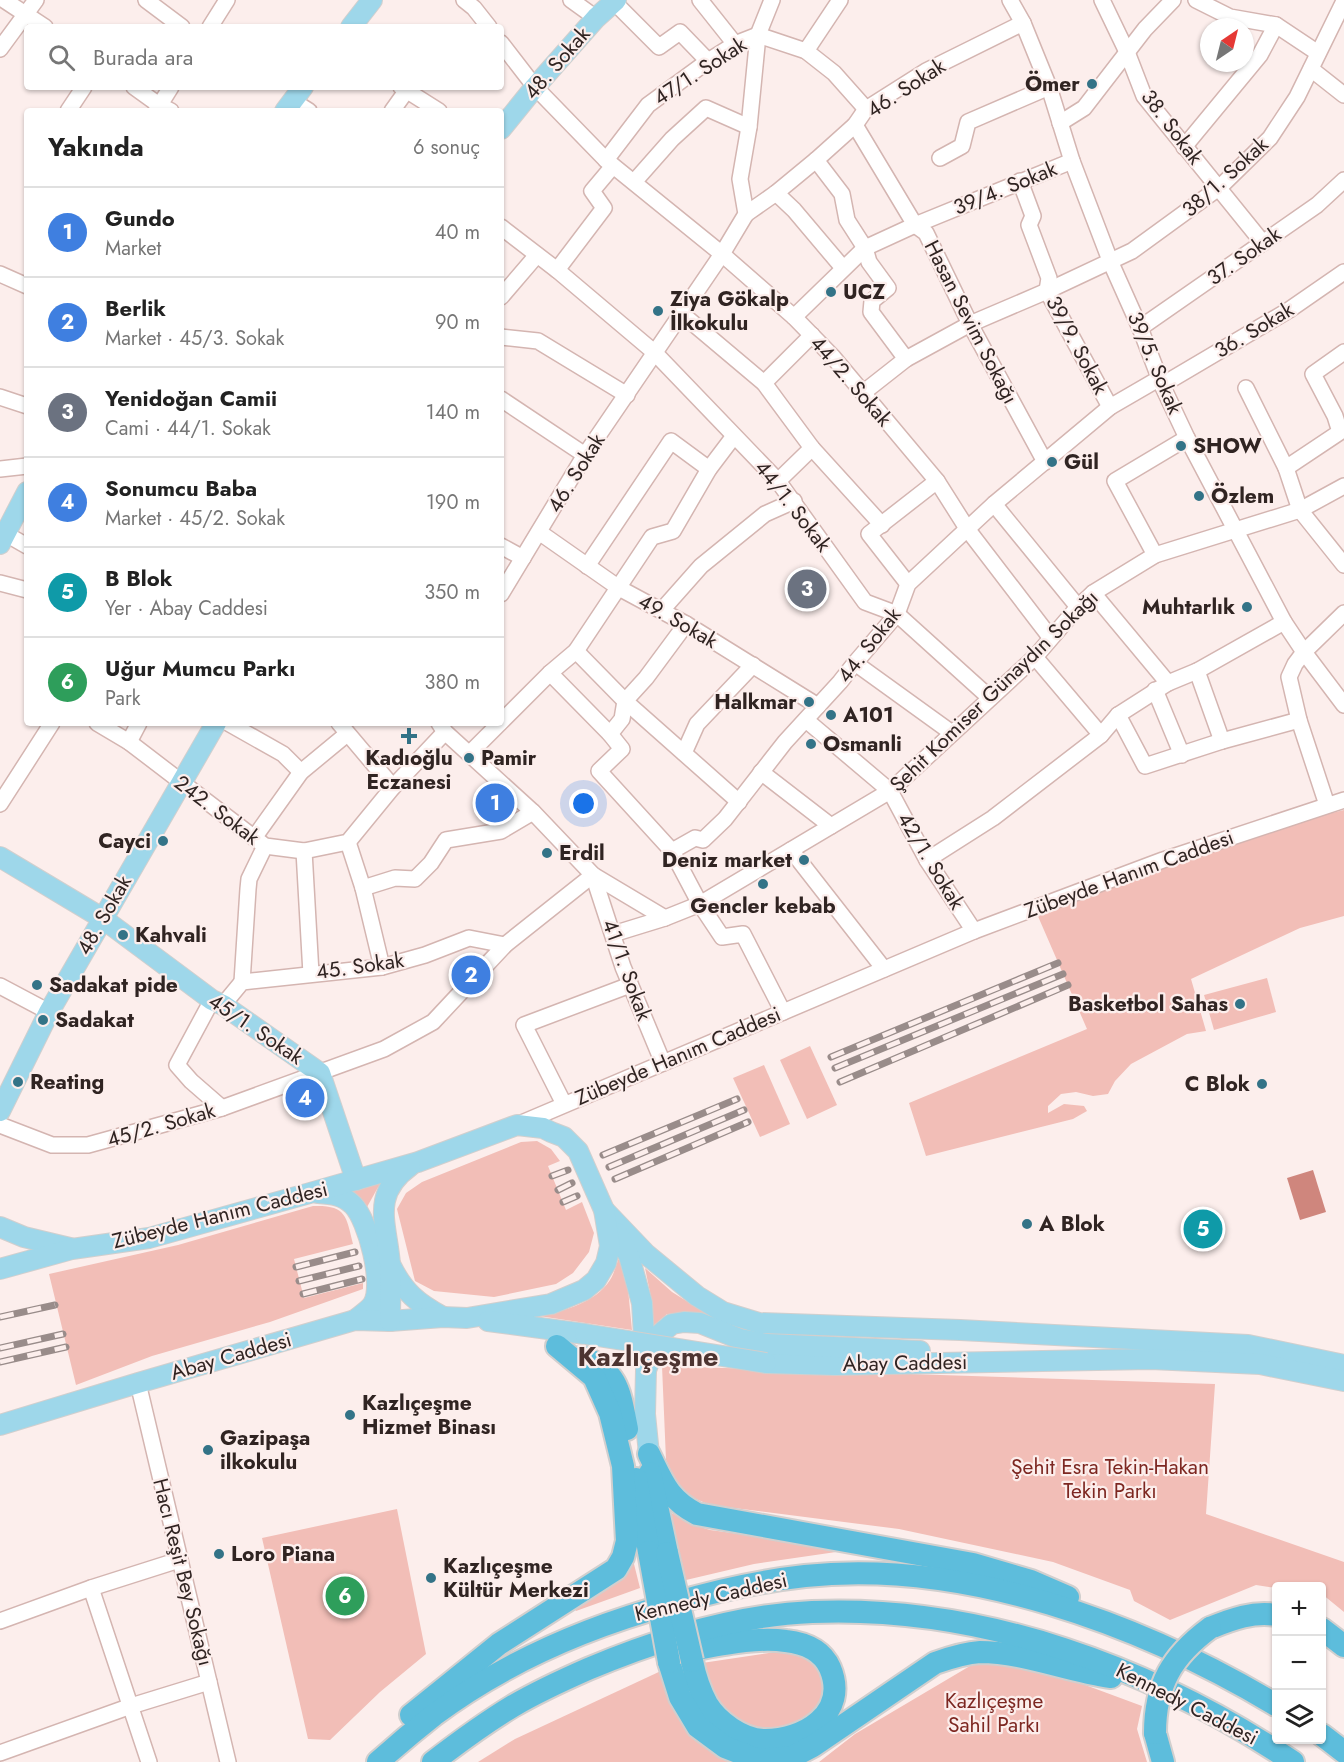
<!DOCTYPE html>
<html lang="tr">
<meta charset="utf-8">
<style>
:root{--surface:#fff;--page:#f6f6f6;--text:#222;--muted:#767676;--line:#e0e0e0;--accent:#d93025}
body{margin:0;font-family:Jost,sans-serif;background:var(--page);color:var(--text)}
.controls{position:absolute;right:18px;bottom:18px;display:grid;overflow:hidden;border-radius:6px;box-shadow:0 2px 4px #0004}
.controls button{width:54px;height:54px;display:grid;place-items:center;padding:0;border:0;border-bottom:2px solid var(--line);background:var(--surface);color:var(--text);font:30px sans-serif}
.compass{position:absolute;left:1200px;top:18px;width:54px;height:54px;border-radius:50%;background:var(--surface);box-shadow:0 2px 4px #0004;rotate:35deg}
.you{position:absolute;left:584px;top:804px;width:21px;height:21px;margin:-15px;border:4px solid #fff;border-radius:50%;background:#1a73e8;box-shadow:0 0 0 9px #1a73e833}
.badge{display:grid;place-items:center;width:39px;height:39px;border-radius:50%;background:var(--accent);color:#fff;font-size:20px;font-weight:700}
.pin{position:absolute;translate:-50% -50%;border:3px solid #fff;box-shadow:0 2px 6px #0006}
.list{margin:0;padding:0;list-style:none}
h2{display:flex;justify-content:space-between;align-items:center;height:78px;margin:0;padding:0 24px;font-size:26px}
h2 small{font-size:20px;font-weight:400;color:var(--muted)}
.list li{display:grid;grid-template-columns:39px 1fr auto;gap:18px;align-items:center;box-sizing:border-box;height:90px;padding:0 24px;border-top:2px solid var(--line)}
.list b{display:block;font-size:22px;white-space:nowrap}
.list p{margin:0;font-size:20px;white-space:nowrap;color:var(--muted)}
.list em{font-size:20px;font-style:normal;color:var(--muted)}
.icon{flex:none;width:33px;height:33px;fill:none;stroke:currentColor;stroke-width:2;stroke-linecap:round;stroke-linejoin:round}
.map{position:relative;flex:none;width:1344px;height:1762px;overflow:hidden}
.search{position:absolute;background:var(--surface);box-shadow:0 2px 4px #0004;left:24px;top:24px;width:480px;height:66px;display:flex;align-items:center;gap:15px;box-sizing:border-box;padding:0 21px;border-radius:6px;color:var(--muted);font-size:22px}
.panel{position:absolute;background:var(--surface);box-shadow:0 2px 4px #0004;left:24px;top:108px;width:480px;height:618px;border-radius:6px}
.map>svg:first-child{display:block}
</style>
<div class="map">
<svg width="1344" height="1762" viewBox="0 0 1344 1762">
<rect width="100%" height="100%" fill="#fceeec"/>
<!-- green -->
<g fill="#f2beb7">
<polygon points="1344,810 1344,916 1300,928 1191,979 1206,1031 1187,1034 1131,1064 1115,1081 1108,1094 1093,1096 1076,1092 1061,1094 1048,1106 1048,1113 1064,1104 1084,1106 1087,1111 1073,1119 926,1156 909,1103 1087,1029 1037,914 1275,827"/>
<polygon points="1267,978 1276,1012 1214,1030 1204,995"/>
<polygon points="810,1046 837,1105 807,1119 780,1060"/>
<polygon points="764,1065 790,1124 760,1137 733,1078"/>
<polygon points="537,1141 551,1149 560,1161 548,1166 566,1210 582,1202 594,1233 589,1252 573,1273 556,1284 494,1297 434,1291 415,1281 397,1209 406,1193 422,1182 521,1142"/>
<polygon points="381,1182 367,1207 352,1191"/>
<path d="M313,1206C346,1205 346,1215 353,1244L294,1259L304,1298L363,1283V1289L270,1322L152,1356L76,1385L49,1274L178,1245Z"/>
<path d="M619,1258L628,1289L632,1330L539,1316C564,1311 595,1303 610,1280C614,1274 616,1265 619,1258Z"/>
<polygon points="645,1268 672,1292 725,1325 694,1313 667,1314 653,1326 653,1307"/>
<polygon points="662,1366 1215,1384 1206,1514 1344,1562 1344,1612 1322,1594 1322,1586 1276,1588 1256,1585 1170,1620 1134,1601 1130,1590 1053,1562 899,1529 710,1505 689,1496 678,1485 666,1460"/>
<polygon points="397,1509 426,1654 380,1692 330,1740 308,1739 262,1538"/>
<polygon points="670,1512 691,1524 710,1530 836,1547 836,1552 754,1564 686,1580"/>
<path d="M633,1560L640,1588L576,1611L574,1608C602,1593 615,1587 633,1560Z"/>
<path d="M782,1651L809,1657C829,1683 830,1705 799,1722C790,1727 775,1731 764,1731C747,1731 723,1711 714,1698C708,1689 706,1673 702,1663Z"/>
<polygon points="975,1663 1034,1666 1142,1706 1137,1729 1147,1762 819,1762 855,1734"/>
<polygon points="663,1670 737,1762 478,1762 515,1739"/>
</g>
<!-- water -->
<polygon fill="#cf867d" points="1313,1170 1326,1212 1300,1220 1287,1178"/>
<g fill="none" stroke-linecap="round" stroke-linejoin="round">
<defs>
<g id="minor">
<polyline points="4,0 45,27"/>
<polyline points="146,0 182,27"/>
<polyline points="464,0 474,8 489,27"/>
<polyline points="571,0 596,18"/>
<polyline points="700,0 735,44"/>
<polyline points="1010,0 1023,23 1049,87 1072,161 1111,263 1140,328 1162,385 1187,438 1284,622 1304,652 1344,705"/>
<polyline points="1102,0 1127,52 1144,96 1263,243"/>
<polyline points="1196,0 1230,17 1276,25 1318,53"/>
<polyline points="614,2 659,47 680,32 708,61"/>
<polyline points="210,27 227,0"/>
<polyline points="501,43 535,87 606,160 722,254 794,317 833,357 937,481 968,530 1050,637"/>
<polyline points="0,49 36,0"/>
<polyline points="806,51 840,0"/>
<polyline points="1311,69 1344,95"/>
<polyline points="134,87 159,105 171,111"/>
<polyline points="401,87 439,111"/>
<polyline points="293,101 309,111"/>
<polyline points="68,111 84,87"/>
<polyline points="156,111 171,87"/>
<polyline points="392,111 407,90"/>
<polyline points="1060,123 1084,108 1145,29 1173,0"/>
<polyline points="855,125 915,225 926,233 970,324 1045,462"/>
<polyline points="1184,147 1260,55 1276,25"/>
<polyline points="940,158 962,146 968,122 1049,87"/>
<polyline points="606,160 648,105 708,61 735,44 758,35 806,51 834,73 866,109"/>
<polyline points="816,160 842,194 847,220 865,248 869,262 888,288 872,301 871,312 906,359"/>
<polyline points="1020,181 1033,216 1029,225 1049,278 1047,291 1110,407"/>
<polyline points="634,182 672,139 706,108 749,127"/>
<polyline points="776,193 794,210 843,268"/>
<polyline points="746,214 776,193 816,160 855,125 866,109 926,71 1023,23"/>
<polyline points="501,227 557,270 654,352 778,481 865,602 897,614 990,698"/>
<polyline points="557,270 604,208 592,191 613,166"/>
<polyline points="0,274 27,286"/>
<polyline points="501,297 537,255"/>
<polyline points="682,314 764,383 812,448 882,525"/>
<polyline points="794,317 865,248 915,225 1072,161"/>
<polyline points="1140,328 1317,205 1344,180"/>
<polyline points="501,337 538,341 627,395"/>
<polyline points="764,383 812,335"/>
<polyline points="1162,385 1289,310 1344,272"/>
<polyline points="1246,388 1286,468 1300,510 1344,565"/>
<polyline points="864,392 906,359 970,324 1047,291 1132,251 1220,187 1270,138 1297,97 1344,1"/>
<polyline points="0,397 27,406"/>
<polyline points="501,399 585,455"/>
<polyline points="1286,468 1340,432 1335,416 1313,374 1344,352"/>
<polyline points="0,469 27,466"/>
<polyline points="778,481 812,448"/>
<polyline points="994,504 1078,607"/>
<polyline points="539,532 619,588 686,624 818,706"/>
<polyline points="6,534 27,546"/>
<polyline points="501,546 523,558"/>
<polyline points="1155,555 1115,481 1187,438"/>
<polyline points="587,566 671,441 709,469"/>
<polyline points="0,583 27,590"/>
<polyline points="908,584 869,534 937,481"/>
<polyline points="1093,593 1168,683"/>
<polyline points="501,594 585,455 722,254 746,214 740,179 749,127 758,35 772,0"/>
<polyline points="662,610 701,566 765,514 794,501"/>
<polyline points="576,651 625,701 739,802"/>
<polyline points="1035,657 1101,735"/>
<polyline points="855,663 952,733"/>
<polyline points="1197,671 1222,741"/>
<polyline points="550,673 610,734 622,749 599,771 672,851 700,904 722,937 743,934 783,1012"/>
<polyline points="1155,690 1182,755"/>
<polyline points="1118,715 1145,766 1222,741 1299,720"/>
<polyline points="806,720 890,791 927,860 974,931"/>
<polyline points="501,722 550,673 576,651 652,537 673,531 709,469 734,436"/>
<polyline points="97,723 129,742 265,846 304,851 348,842 393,787 445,732"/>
<polyline points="228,723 283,754 301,772"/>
<polyline points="339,723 393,787"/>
<polyline points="439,723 445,732 533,812 593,875 665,918"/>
<polyline points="610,734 622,719 625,701 646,678 686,624"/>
<polyline points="129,742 139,723"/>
<polyline points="684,753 697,724 753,665"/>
<polyline points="469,754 500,723"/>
<polyline points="761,772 831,826"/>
<polyline points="0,804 52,723"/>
<polyline points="1327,805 1299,720 1289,677 1295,664 1304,652 1344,613"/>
<polyline points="254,838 301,772 347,734"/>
<polyline points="348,842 363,888 382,967"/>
<polyline points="791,850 884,969"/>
<polyline points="304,851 311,974"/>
<polyline points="672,851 695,838 703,840 725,819 785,742 840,682 855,663 897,614 908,584 994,504 1110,407 1160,378"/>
<polyline points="927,860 993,818 1101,735 1118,715 1168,683 1197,671 1284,622"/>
<polyline points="593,875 623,967 663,1063"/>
<polyline points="363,888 395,878 415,879 431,863 446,840 501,831 533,812"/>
<polyline points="613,934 665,918 700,904 890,791 1035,657 1078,607 1093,593 1155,555 1300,510 1344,486"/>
<polyline points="242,982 248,889 249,879 265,846"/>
<polyline points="0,986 49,1012"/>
<polyline points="212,1000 177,1065 191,1081 222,1108"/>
<polyline points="223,1005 242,982 382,967 425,955 469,938 505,945"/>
<polyline points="564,1104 524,1025 630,985"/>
<polyline points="0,1125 52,1145 88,1145 222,1108 384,1049 433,1022 505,945 593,875"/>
<polyline points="517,1125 974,931 1163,860 1344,800"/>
<polyline points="138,1383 228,1762"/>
<polyline points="91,1588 149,1762"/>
<polyline points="0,1621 91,1588 179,1560"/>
<polyline points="0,1753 131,1706 209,1682"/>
</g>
<g id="major">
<polyline points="351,27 372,0"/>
<polyline points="285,111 303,87"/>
<polyline points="501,129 535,87 596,18 616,0"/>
<polyline points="0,544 27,492"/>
<polyline points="0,857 102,918 212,1000 223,1005 320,1073 356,1180"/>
<polyline points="0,1111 49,1012 216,723"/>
<path d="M318,1193C332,1194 343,1195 353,1205C368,1220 385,1285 373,1304C369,1310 361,1315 355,1320"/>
<polyline points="604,1210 646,1254 697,1296 723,1312 759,1323 960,1330 1248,1345 1344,1365"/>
<polyline points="0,1227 24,1237 70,1248"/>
<polyline points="617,1233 629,1256 642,1303 646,1370 645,1414 649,1454"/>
<path d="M391,1266C404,1292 417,1303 443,1317"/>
<polyline points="0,1269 72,1249 149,1238 310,1193 418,1162 517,1125 543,1128 551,1132 564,1137 578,1151 604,1210 610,1246 606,1263 596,1280 584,1290 551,1304 467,1318 443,1317 390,1321 355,1320 138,1383 0,1425"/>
<path d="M390,1321C390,1302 391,1283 390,1264C387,1224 370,1195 410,1166"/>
<polyline points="488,1321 585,1334"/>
<polyline points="766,1363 835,1365 1151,1359 1260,1364 1344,1381"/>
<polyline points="646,1370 660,1334 672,1324 684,1322 700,1323 740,1339 767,1344 920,1351"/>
</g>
<g id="highway">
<path d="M583,1357C619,1372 620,1394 627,1429"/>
<path d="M649,1454C663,1482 668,1499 697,1514L973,1564L1031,1581L1068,1597"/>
<polyline points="650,1473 667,1553"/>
<polyline points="636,1479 649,1552"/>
<path d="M1210,1628C1232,1619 1254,1611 1276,1615"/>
<polyline points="1322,1629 1344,1646"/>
<path d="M672,1653C708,1648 750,1636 786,1641C804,1643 822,1650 830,1668C849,1713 804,1741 763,1740C742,1739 718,1722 707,1704C700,1691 695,1676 692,1661"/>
<path d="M669,1662L680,1697L698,1727L725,1747L758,1760L792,1757L813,1746L935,1663C949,1658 964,1653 980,1652C1024,1652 1067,1671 1111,1677"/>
<polyline points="411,1715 499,1644 616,1569 623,1557 627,1541 623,1466 610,1413 594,1377 557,1346"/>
<polyline points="1155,1733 1163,1762"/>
<polyline points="1322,1735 1344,1752"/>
<path d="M378,1762C396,1746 415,1730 434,1715C505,1662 587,1627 671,1604C715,1591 759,1581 805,1576C965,1559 1141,1624 1276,1705"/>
<path d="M433,1762C459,1742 485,1723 513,1706C537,1692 563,1680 588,1669C659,1639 735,1615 812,1612C983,1605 1153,1668 1293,1762"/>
</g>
</defs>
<!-- minor casing -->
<use href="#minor" stroke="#d4b5b1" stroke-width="18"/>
<!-- major casing -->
<use href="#major" stroke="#d1cfce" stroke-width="22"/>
<!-- highway casing -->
<use href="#highway" stroke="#d1cfce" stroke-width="26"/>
<!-- minor -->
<use href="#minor" stroke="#fff" stroke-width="15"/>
<!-- major -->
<use href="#major" stroke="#9ed7ea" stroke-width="20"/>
<!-- highway -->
<use href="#highway" stroke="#5dbddc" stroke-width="22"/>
<defs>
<g id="rail">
<polyline points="831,1057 1058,963"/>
<polyline points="835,1068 1063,974"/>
<polyline points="840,1082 1068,985"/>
<polyline points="603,1155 737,1099"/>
<polyline points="609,1167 744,1110"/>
<polyline points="552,1176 568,1170"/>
<polyline points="615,1179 748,1122"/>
<polyline points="558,1190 572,1183"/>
<polyline points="563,1202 577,1196"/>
<polyline points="296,1267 355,1252"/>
<polyline points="299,1281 359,1266"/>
<polyline points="303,1294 362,1279"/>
<polyline points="0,1317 55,1305"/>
<polyline points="0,1348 63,1334"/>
<polyline points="0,1362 66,1347"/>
</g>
</defs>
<!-- rail casing -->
<use href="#rail" stroke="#998c8a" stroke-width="7"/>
<!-- rail -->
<use href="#rail" stroke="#fceeec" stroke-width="4.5" stroke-dasharray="14" stroke-linecap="butt"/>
<defs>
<polyline id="major-bridge" points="585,1334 766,1363"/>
<g id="highway-bridge">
<polyline points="649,1552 669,1662"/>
<polyline points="667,1553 692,1661"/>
<path d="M1155,1733C1155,1685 1172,1656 1210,1628"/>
</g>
</defs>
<!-- major-bridge casing -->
<use href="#major-bridge" stroke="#d1cfce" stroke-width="22" stroke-linecap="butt"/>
<!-- highway-bridge casing -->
<use href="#highway-bridge" stroke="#d1cfce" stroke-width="26" stroke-linecap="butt"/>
<!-- major-bridge -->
<use href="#major-bridge" stroke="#9ed7ea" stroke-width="20"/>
<!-- highway-bridge -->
<use href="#highway-bridge" stroke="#5dbddc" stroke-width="22"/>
</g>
<!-- markers -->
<g fill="#337387" stroke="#fceeec" stroke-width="2">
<circle cx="1092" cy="84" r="6"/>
<circle cx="831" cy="292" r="6"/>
<circle cx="658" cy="311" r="6"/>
<circle cx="1181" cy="446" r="6"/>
<circle cx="1052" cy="462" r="6"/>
<circle cx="1199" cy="496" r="6"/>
<circle cx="1247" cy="607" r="6"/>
<circle cx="809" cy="702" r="6"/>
<circle cx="831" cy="715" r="6"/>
<path d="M406 727h6v6h6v6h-6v6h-6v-6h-6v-6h6z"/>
<circle cx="811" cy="744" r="6"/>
<circle cx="469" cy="758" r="6"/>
<circle cx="163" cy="841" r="6"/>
<circle cx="547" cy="853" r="6"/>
<circle cx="804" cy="860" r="6"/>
<circle cx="763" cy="884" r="6"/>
<circle cx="123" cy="935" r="6"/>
<circle cx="37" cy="985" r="6"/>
<circle cx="1240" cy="1004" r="6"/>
<circle cx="43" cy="1020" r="6"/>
<circle cx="18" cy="1082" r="6"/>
<circle cx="1262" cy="1084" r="6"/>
<circle cx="1027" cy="1224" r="6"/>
<circle cx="350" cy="1415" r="6"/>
<circle cx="208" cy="1450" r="6"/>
<circle cx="219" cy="1554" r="6"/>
<circle cx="431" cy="1578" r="6"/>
</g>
<g text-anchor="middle" stroke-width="4.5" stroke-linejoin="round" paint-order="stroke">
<!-- street labels -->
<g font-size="21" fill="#302422" stroke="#fceeec">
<text transform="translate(557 63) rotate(-49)" y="7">48. Sokak</text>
<text transform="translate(700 71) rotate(-33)" y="7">47/1. Sokak</text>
<text transform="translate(906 88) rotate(-33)" y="7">46. Sokak</text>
<text transform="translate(1172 127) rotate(53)" y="7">38. Sokak</text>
<text transform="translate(1225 177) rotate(-42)" y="7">38/1. Sokak</text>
<text transform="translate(1005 188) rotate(-22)" y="7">39/4. Sokak</text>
<text transform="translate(1244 256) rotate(-35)" y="7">37. Sokak</text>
<text transform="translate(971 322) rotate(63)" y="7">Hasan Sevim Sokağı</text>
<text transform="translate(1254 330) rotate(-31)" y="7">36. Sokak</text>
<text transform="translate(1077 345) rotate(62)" y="7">39/9. Sokak</text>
<text transform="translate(1155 363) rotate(67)" y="7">39/5. Sokak</text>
<text transform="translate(851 381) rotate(49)" y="7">44/2. Sokak</text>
<text transform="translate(576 473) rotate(-58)" y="7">46. Sokak</text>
<text transform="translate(793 506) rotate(52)" y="7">44/1. Sokak</text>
<text transform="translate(678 621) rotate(30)" y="7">49. Sokak</text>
<text transform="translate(869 645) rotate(-52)" y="7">44. Sokak</text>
<text transform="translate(994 691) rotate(-44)" y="7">Şehit Komiser Günaydın Sokağı</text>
<text transform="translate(217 810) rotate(37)" y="7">242. Sokak</text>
<text transform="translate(931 861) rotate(59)" y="7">42/1. Sokak</text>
<text transform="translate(1129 874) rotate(-20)" y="7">Zübeyde Hanım Caddesi</text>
<text transform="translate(104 915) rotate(-60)" y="7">48. Sokak</text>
<text transform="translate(360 966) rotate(-8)" y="7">45. Sokak</text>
<text transform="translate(627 970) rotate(70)" y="7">41/1. Sokak</text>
<text transform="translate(256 1029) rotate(34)" y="7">45/1. Sokak</text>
<text transform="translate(678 1056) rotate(-23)" y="7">Zübeyde Hanım Caddesi</text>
<text transform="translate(161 1125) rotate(-16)" y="7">45/2. Sokak</text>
<text transform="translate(220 1215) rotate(-14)" y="7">Zübeyde Hanım Caddesi</text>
<text transform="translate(231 1356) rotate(-16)" y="7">Abay Caddesi</text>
<text transform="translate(905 1363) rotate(-1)" y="7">Abay Caddesi</text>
<text transform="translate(183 1572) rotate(76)" y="7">Hacı Reşit Bey Sokağı</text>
<text transform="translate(711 1597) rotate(-13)" y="7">Kennedy Caddesi</text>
<text transform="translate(1187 1704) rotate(27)" y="7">Kennedy Caddesi</text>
</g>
<!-- poi labels -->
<g font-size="21" font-weight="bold" fill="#302422" stroke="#fceeec" text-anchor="start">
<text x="1080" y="91" text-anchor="end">Ömer</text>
<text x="843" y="299">UCZ</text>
<text x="670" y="306">Ziya Gökalp<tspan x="670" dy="24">İlkokulu</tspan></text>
<text x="1193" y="453">SHOW</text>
<text x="1064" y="469">Gül</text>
<text x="1211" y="503">Özlem</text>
<text x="1235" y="614" text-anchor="end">Muhtarlık</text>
<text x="797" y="709" text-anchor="end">Halkmar</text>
<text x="843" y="722">A101</text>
<text x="823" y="751">Osmanli</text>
<text x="409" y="765" text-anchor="middle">Kadıoğlu<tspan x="409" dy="24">Eczanesi</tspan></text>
<text x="481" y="765">Pamir</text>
<text x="151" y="848" text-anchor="end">Cayci</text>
<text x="559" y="860">Erdil</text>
<text x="792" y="867" text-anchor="end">Deniz market</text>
<text x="763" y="913" text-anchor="middle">Gencler kebab</text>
<text x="135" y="942">Kahvali</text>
<text x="49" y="992">Sadakat pide</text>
<text x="1228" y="1011" text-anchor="end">Basketbol Sahas</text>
<text x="55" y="1027">Sadakat</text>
<text x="30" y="1089">Reating</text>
<text x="1250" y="1091" text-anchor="end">C Blok</text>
<text x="1039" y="1231">A Blok</text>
<text x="362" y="1410">Kazlıçeşme<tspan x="362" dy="24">Hizmet Binası</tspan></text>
<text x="220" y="1445">Gazipaşa<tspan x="220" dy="24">ilkokulu</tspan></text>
<text x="231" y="1561">Loro Piana</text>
<text x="443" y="1573">Kazlıçeşme<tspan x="443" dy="24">Kültür Merkezi</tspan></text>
</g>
<!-- park labels -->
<g font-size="21" fill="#7d2721" stroke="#fceeec">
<text x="1110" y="1474">Şehit Esra Tekin-Hakan<tspan x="1110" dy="24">Tekin Parkı</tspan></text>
<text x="994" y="1708">Kazlıçeşme<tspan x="994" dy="24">Sahil Parkı</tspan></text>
</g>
<!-- district labels -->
<g font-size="27" font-weight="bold" fill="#4d3431" stroke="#fceeec">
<text x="648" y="1366">Kazlıçeşme</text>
</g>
</g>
</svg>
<div class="controls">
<button>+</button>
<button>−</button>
<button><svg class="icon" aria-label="layers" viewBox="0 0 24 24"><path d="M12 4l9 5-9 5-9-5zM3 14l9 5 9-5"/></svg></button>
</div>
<svg class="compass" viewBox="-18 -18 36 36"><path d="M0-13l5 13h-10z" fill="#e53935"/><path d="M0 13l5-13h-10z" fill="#767676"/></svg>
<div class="you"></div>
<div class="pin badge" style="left:495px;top:803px;background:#3f7fe0">1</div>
<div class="pin badge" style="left:471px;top:975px;background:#3f7fe0">2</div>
<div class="pin badge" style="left:807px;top:589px;background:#6b7280">3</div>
<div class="pin badge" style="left:305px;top:1098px;background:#3f7fe0">4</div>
<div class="pin badge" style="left:1203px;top:1229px;background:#0f9aa8">5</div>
<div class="pin badge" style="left:345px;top:1596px;background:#2e9e5b">6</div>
<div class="search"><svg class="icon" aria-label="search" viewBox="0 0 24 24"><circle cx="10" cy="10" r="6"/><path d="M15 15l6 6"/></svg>Burada ara</div>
<section class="panel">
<h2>Yakında<small>6 sonuç</small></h2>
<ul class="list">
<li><span class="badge" style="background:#3f7fe0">1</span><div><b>Gundo</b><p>Market</p></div><em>40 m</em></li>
<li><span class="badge" style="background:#3f7fe0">2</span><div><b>Berlik</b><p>Market · 45/3. Sokak</p></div><em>90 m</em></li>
<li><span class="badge" style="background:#6b7280">3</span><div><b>Yenidoğan Camii</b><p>Cami · 44/1. Sokak</p></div><em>140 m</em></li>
<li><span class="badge" style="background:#3f7fe0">4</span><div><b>Sonumcu Baba</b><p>Market · 45/2. Sokak</p></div><em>190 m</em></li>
<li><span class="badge" style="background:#0f9aa8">5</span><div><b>B Blok</b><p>Yer · Abay Caddesi</p></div><em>350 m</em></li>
<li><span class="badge" style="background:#2e9e5b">6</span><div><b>Uğur Mumcu Parkı</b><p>Park</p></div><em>380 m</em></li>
</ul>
</section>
</div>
